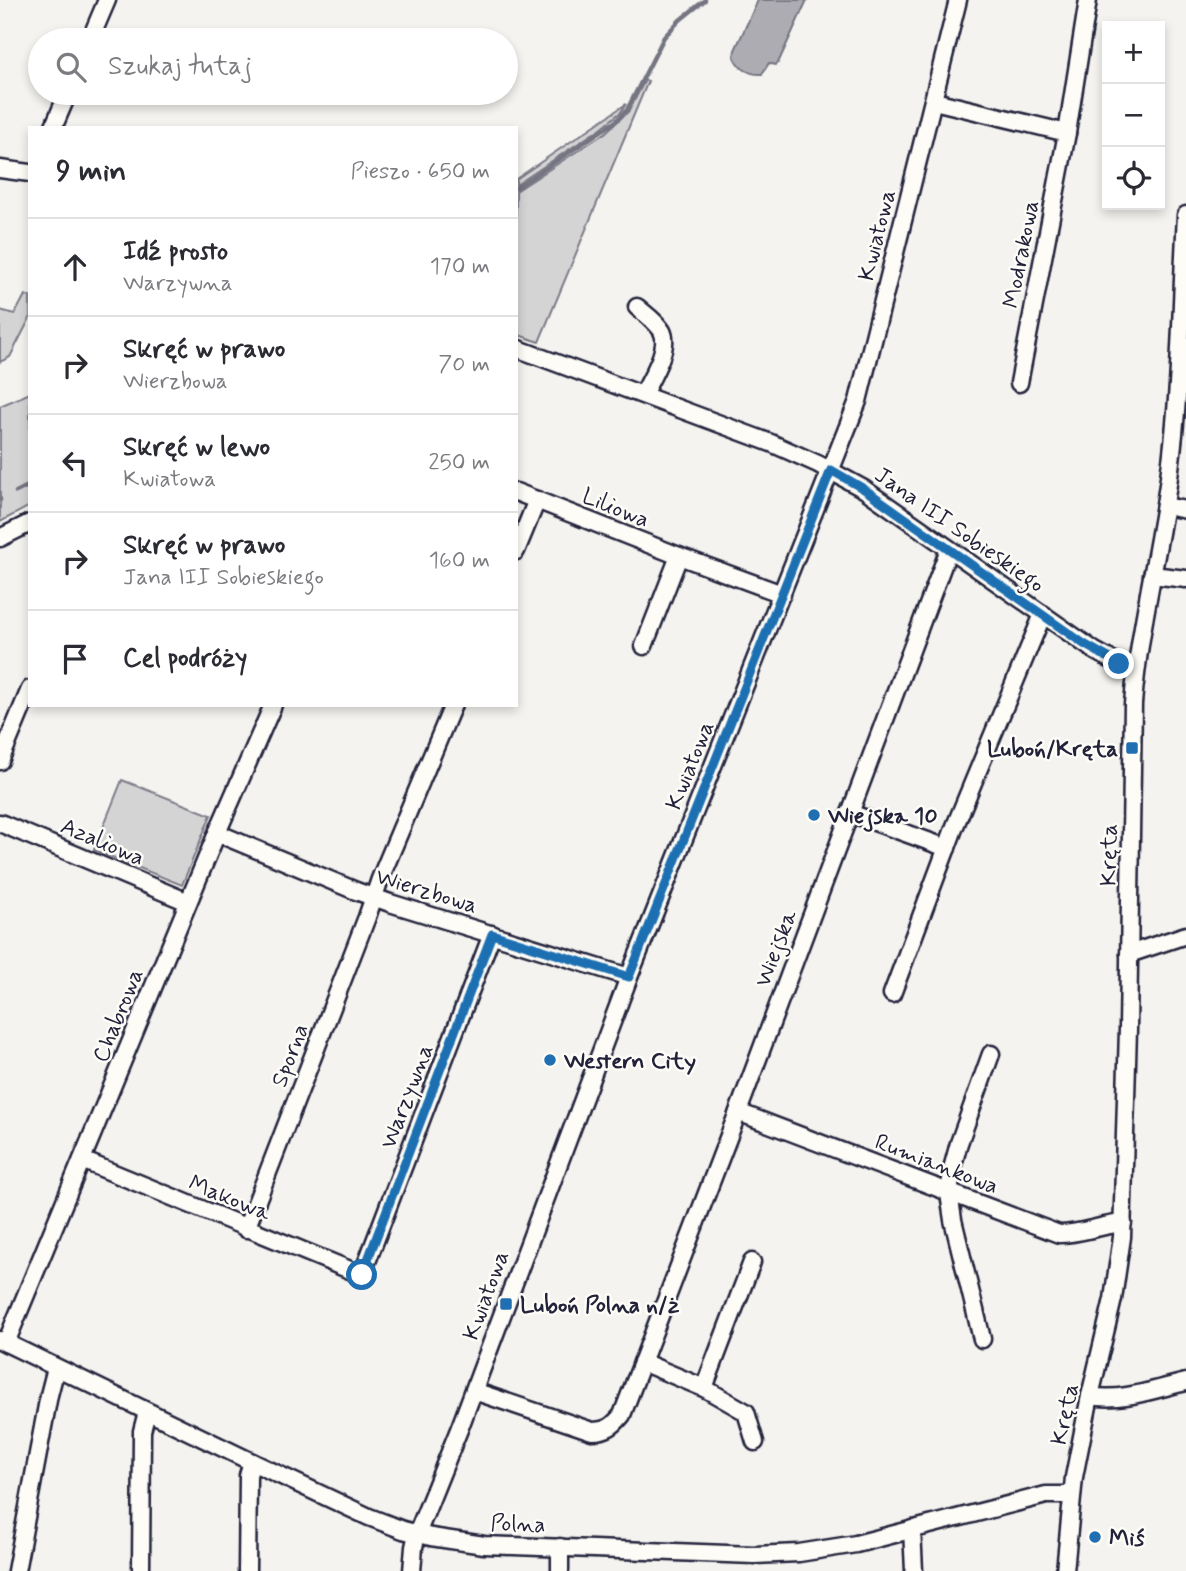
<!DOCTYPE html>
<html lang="pl">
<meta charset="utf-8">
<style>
:root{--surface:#fff;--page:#f7f7f7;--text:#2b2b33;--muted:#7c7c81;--line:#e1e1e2}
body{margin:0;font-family:Mynerve,sans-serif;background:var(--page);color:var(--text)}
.controls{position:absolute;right:21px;top:21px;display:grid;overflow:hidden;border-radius:0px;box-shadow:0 4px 10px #0003}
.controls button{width:63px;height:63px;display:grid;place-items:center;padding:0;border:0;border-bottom:2px solid var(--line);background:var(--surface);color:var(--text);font:35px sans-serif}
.stop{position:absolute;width:21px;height:21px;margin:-16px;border:5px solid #1f6fb2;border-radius:50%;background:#fff}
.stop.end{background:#1f6fb2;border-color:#fff;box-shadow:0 2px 7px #0008}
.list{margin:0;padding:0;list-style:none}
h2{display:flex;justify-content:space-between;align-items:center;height:91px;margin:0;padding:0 28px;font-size:30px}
h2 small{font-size:23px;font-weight:400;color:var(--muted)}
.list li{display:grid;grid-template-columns:46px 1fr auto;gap:21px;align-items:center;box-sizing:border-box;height:98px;padding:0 28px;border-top:2px solid var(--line)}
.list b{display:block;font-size:26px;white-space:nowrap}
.list p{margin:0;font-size:23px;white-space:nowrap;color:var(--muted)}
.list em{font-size:23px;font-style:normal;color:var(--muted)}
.icon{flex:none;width:38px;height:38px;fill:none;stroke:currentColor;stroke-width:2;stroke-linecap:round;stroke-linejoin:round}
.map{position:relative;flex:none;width:1186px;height:1571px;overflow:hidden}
.search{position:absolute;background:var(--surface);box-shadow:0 4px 10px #0003;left:28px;top:28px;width:490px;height:77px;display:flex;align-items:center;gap:18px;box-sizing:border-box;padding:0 24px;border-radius:38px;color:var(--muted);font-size:26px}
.panel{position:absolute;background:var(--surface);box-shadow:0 4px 10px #0003;left:28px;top:126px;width:490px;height:581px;border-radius:0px}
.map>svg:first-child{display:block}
</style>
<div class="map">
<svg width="1186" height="1571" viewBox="0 0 1186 1571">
<rect width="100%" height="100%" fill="#f4f3ef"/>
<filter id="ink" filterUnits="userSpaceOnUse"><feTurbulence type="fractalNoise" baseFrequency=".0143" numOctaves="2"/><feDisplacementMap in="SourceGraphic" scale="14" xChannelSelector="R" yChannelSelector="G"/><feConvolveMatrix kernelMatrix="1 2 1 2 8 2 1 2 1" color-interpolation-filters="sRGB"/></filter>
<g filter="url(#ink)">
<!-- green -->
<g fill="#d5d4d5" stroke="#7c7b88" stroke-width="2">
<polygon points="645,80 648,81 539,342 516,334 516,191 605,133 629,111"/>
<polygon points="626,104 621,112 601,128 516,185 516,179"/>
<polygon points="25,295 30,297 30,318 10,357 0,362 0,310 15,314"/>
<polygon points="30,393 30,506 0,522 0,406"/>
<polygon points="122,780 211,815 182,885 94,850"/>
</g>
<!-- water -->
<path fill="#acacb2" stroke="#757582" stroke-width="2" d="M758,0H807L778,63L775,65L769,63L762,74C750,75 738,68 734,57L735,50Z"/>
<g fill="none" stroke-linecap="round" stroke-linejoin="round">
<!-- stream -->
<g stroke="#757582" stroke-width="4.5">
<polyline points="516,188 616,121 627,110 664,37 680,20 705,0"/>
<polyline points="16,492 30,485"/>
<polyline points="0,500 0,499"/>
</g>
<defs>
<g id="minor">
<polyline points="90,40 107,0"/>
<polyline points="934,101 1067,133"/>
<polyline points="53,128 68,93"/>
<polyline points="0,169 30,173"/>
<path d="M637,307C645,314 656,321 662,331C671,348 650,379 643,395"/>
<polyline points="516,348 771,443 818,464 864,489 1095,651 1119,664 1136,668"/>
<polyline points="1019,383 1067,133 1088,0"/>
<polyline points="516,492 679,556"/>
<polyline points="1165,506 1186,510"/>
<polyline points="0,538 30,523"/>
<polyline points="516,551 537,500"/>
<polyline points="1152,575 1186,579"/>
<polyline points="644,646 679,556 782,594"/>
<polyline points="0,761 30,689"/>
<polyline points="850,813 947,848"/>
<polyline points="0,823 188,902"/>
<polyline points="217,833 356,891 390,903 629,977"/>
<polyline points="1129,954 1186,935"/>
<polyline points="892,994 955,826 1043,614"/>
<path d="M738,1112L1059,1234C1080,1234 1101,1225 1123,1223"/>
<polyline points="82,1160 362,1275 492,934"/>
<polyline points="246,1229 367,917 380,879 453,705"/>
<polyline points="982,1339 953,1220 949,1193 953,1165 959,1143 991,1054"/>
<polyline points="0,1340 252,1462 369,1517 403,1530 431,1537 484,1545 754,1555 799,1553 856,1544 1046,1495 1072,1495"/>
<polyline points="6,1343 217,833 273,705"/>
<polyline points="642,1362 704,1388 746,1412 755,1442"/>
<polyline points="704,1388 752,1262"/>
<path d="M474,1391L592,1431C607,1431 613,1426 622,1415L738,1112L949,549"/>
<path d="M1090,1396C1122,1402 1155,1389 1186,1382"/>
<polyline points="912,1529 914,1571"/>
<polyline points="16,1571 49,1395 56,1368"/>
<polyline points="141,1571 142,1431 147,1412"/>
<polyline points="247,1571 248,1475 252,1462"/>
<polyline points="412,1571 414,1547 417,1534 460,1427 629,977 858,401 958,0"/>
<polyline points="560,1571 560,1547"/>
<path d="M1065,1571L1074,1477L1090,1396L1113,1299L1122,1237L1128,1029L1133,704C1139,627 1159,553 1169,477C1181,390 1181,302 1186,215"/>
</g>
</defs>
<!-- minor casing -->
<use href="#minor" stroke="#22223b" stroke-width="21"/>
<!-- minor -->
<use href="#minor" stroke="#fdfcf7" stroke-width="16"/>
</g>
</g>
<g fill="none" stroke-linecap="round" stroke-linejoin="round" filter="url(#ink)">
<!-- route -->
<polyline stroke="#1f6fb2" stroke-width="9" points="362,1275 492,934 629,977 831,470 864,489 1084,644 1119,664"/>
</g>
<!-- markers -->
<g fill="#1f6fb2" stroke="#fdfcf7" stroke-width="2.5">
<rect x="1125" y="741" width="14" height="14" rx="3.5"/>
<circle cx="814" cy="815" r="7"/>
<circle cx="550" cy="1060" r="7"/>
<rect x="499" y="1297" width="14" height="14" rx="3.5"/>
<circle cx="1095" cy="1537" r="7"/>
</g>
<g text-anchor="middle" stroke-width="5" stroke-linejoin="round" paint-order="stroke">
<!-- street labels -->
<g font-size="23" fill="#22223b" stroke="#fdfcf7">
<text transform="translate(876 235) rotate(-76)" y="8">Kwiatowa</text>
<text transform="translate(1020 254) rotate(-79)" y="8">Modrakowa</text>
<text transform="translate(616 507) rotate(22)" y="8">Liliowa</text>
<text transform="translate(960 529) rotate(35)" y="8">Jana III Sobieskiego</text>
<text transform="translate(689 765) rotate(-68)" y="8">Kwiatowa</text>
<text transform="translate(103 841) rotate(23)" y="8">Azaliowa</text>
<text transform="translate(1108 855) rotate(-89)" y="8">Kręta</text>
<text transform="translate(427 890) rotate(17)" y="8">Wierzbowa</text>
<text transform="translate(775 948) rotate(-69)" y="8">Wiejska</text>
<text transform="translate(117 1015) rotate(-68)" y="8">Chabrowa</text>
<text transform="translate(289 1055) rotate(-69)" y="8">Sporna</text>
<text transform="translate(406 1096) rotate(-69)" y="8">Warzywna</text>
<text transform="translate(937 1163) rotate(21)" y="8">Rumiankowa</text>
<text transform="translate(230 1197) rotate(22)" y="8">Makowa</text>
<text transform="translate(485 1295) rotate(-70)" y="8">Kwiatowa</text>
<text transform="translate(1064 1414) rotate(-78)" y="8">Kręta</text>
<text transform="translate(518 1523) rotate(2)" y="8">Polna</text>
</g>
<!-- poi labels -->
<g font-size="23" font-weight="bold" fill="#22223b" stroke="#fdfcf7" text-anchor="start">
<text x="1118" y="756" text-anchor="end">Luboń/Kręta</text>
<text x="828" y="823">Wiejska 10</text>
<text x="564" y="1068">Western City</text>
<text x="520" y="1312">Luboń Polna n/ż</text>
<text x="1109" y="1545">Miś</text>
</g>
</g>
</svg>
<div class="controls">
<button>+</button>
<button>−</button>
<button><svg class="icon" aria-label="locate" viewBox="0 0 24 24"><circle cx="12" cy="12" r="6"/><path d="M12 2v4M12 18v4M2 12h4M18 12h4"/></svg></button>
</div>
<div class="stop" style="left:362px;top:1275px"></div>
<div class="stop end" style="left:1119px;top:664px"></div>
<div class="search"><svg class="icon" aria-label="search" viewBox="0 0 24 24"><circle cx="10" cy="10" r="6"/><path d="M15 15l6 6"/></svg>Szukaj tutaj</div>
<section class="panel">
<h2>9 min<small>Pieszo · 650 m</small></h2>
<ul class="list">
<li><svg class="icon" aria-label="ahead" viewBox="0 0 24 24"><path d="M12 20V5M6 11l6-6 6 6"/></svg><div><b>Idź prosto</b><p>Warzywna</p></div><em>170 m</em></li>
<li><svg class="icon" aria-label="right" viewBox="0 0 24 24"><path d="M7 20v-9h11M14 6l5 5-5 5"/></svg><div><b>Skręć w prawo</b><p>Wierzbowa</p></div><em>70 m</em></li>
<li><svg class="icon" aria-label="left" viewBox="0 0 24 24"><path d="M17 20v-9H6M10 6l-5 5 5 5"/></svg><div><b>Skręć w lewo</b><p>Kwiatowa</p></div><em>250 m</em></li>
<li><svg class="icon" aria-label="right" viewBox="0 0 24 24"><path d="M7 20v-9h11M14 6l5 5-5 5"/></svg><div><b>Skręć w prawo</b><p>Jana III Sobieskiego</p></div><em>160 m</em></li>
<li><svg class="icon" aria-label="arrive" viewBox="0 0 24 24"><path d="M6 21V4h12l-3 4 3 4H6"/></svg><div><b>Cel podróży</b></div></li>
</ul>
</section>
</div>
